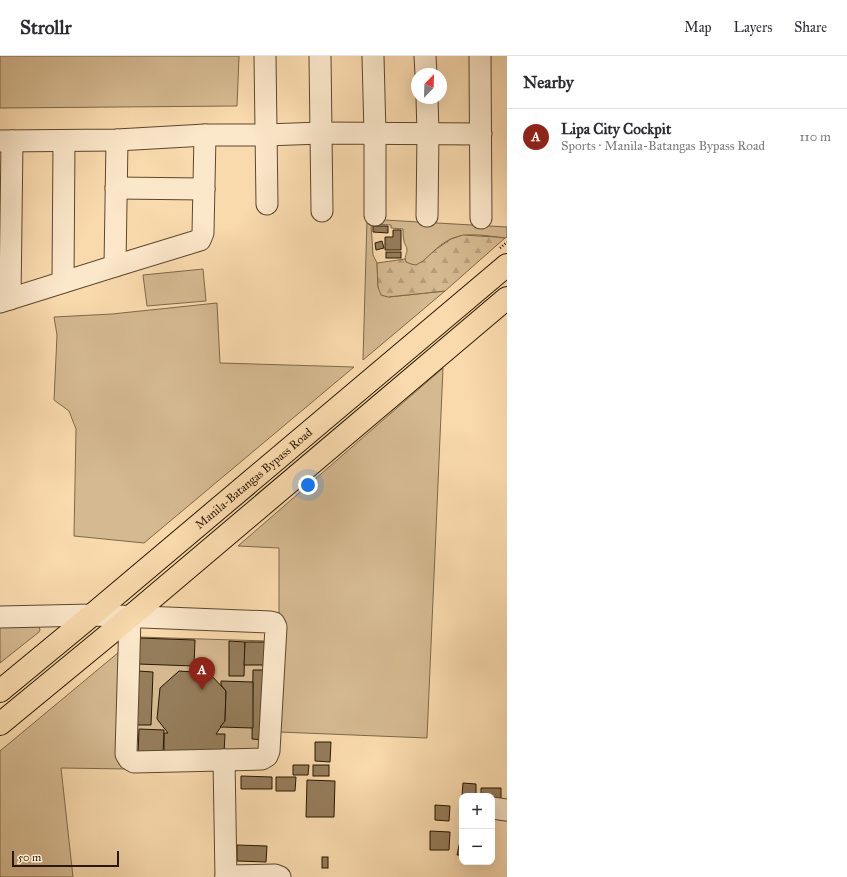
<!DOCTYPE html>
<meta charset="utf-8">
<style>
:root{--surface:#fff;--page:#f2f2f3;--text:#2b2b33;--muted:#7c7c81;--line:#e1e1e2;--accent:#8f2418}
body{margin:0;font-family:"IM FELL Great Primer",serif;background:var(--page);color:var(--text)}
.controls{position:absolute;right:12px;bottom:12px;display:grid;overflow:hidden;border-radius:8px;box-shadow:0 4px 16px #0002}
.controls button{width:36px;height:36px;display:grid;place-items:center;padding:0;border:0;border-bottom:1px solid var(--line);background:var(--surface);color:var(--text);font:20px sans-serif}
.compass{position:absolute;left:411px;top:12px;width:36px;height:36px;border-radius:50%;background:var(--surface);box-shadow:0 4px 16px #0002;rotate:23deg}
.scale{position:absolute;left:12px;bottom:10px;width:107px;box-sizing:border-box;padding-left:4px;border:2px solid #281701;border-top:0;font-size:11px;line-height:14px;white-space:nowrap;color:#281701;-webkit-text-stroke:3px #fbe7ca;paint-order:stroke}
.you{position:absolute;left:308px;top:429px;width:14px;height:14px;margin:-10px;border:3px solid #fff;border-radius:50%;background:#1a73e8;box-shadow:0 0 0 6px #1a73e833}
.badge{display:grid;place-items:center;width:26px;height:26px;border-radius:50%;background:var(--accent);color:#fff;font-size:13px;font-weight:700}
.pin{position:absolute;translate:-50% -33px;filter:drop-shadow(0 1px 2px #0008)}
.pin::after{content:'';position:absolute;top:21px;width:14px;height:12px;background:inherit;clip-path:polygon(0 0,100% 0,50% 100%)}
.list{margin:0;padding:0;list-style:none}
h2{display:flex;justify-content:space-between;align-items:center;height:52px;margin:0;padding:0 16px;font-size:17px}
h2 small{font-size:13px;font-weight:400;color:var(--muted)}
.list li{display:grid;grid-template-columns:26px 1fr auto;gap:12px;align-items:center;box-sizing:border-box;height:56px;padding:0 16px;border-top:1px solid var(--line)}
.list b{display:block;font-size:15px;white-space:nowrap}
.list p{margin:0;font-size:13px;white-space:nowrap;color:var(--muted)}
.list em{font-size:13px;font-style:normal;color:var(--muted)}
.map{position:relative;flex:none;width:507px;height:821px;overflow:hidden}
header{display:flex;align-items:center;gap:24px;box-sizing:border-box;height:56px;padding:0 20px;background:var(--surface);border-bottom:1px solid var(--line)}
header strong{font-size:19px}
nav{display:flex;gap:22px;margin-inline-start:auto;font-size:14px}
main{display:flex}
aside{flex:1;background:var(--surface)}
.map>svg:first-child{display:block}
</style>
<header>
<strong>Strollr</strong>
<nav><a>Map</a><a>Layers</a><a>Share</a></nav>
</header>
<main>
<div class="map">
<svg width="507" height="821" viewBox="0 0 507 821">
<defs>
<pattern id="forest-firs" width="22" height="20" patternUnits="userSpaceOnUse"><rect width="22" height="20" fill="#d5b990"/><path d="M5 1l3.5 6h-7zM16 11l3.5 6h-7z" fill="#b79e7a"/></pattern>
</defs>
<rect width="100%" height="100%" fill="#f9daad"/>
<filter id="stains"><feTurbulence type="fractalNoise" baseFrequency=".005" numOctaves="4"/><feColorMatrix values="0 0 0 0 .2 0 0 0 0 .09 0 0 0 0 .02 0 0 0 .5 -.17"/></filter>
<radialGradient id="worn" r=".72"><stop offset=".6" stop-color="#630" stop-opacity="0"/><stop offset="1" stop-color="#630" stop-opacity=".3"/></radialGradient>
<!-- green -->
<g fill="#d5b990" stroke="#7e6848">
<polygon points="0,0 239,0 237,50 0,52"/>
<path d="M367,163L507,171V181L505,182C488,180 469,176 453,182C446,185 439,190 435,194C428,200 416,217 406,206C404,202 407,197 407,194C407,190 404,188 404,185C403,181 403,177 403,173L391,172V169L371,168L373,199L377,207L378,231L389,241L445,235L363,304Z"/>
<polygon points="203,213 206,245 147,250 143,219"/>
<polygon points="217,247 220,307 354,311 144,487 74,480 76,373 69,355 54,344 57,279 54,261 112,258"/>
<polygon points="443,312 427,682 279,676 279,492 238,490"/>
<polygon points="0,569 39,570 40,574 39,576 0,607"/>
<polygon points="138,581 267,585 259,696 136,698"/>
<polygon points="125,591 129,713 61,712 73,821 0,821 0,695"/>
</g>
<!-- forest -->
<polygon fill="url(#forest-firs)" stroke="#7e6848" points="463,179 495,181 505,182 445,235 388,241 381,239 378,231 377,207 405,203 406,206 411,208 416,209 423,205 435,194 451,183"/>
<!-- building -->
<g fill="#957c5a" stroke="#281701">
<polygon points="373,170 388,170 388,177 373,176"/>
<polygon points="393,174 401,174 401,194 385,194 385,181 393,181"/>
<polygon points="382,185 384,192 376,194 375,187"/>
<rect x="386" y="196" width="15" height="6"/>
<polygon points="139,582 195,584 194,610 138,608"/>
<polygon points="229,585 245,586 244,620 229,620"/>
<polygon points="245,586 267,586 266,609 244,609"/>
<polygon points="253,614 266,614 265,684 252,683"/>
<polygon points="138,615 153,616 151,669 136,669"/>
<polygon points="179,615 209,617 226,635 225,665 216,678 225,678 224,697 164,696 164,677 168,677 157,663 160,632"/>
<polygon points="221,625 253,626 253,672 220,671 225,665 226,635 221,629"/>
<polygon points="139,673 164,674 163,698 138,697"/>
<polygon points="315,686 331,686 330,706 315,705"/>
<polygon points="293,709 309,709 308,719 293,719"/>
<rect x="313" y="709" width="16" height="11"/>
<polygon points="241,720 272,721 272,733 241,733"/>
<polygon points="276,721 296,721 295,735 276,735"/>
<polygon points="307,724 335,725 334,761 306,761"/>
<polygon points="463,727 476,728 476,740 462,740"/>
<polygon points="481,732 501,732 501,750 492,750 492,740 481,740"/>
<polygon points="435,749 450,750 449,765 435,764"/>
<polygon points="430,775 450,776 449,794 430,794"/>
<polygon points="460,785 462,785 462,799 457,799"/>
<polygon points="237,789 267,790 266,806 237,805"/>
<rect x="322" y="801" width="6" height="11"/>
</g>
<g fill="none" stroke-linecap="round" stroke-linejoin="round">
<defs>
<g id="minor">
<polyline points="265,0 267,148"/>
<polyline points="320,0 322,155"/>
<polyline points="373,0 375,78 375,159"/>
<polyline points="425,0 426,18"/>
<polyline points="480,0 481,162"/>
<polyline points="427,42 428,77 427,160"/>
<polyline points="0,85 117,84 205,79 266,79 321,77 481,78"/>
<polyline points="116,132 204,133"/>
<polyline points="115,210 117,84"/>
<polyline points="63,226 64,85"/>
<polyline points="10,243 12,85"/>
<polyline points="0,246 115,210 200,184 203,177 205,79"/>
<polyline points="0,561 92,559 270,566 274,567 276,571 269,695 267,700 262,703 134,706 129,703 126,698 130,561"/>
<polyline points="224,704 226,821"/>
<polyline points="492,752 507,754"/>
<polyline points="226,820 275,819 280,821"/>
</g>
<g id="major">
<path id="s1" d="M0,635L92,559L507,209"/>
<polyline points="0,668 130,561 507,242"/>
</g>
</defs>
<!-- minor casing -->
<use href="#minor" stroke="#5c482c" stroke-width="23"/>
<!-- major casing -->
<use href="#major" stroke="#281701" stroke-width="24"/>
<!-- path -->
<polyline stroke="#281701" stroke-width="2.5" stroke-dasharray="1 2" stroke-linecap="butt" points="500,192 507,186"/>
<!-- minor -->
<use href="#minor" stroke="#fbe7ca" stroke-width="21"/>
<!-- major -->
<use href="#major" stroke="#f9daad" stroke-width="22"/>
</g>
<g text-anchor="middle" stroke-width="3" stroke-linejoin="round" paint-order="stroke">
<!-- street labels -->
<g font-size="12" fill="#281701" stroke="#fbe7ca">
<text dy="4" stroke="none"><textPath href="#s1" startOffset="331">Manila-Batangas Bypass Road</textPath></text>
</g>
</g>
<rect width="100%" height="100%" filter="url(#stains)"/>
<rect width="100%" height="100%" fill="url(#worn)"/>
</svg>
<div class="controls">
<button>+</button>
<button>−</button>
</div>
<svg class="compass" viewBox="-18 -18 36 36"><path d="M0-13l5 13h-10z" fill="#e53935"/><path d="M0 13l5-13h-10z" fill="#7c7c81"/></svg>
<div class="scale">50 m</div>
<div class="you"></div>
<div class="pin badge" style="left:202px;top:634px">A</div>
</div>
<aside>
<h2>Nearby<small></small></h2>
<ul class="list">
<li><span class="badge">A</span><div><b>Lipa City Cockpit</b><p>Sports · Manila-Batangas Bypass Road</p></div><em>110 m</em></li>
</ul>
</aside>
</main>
